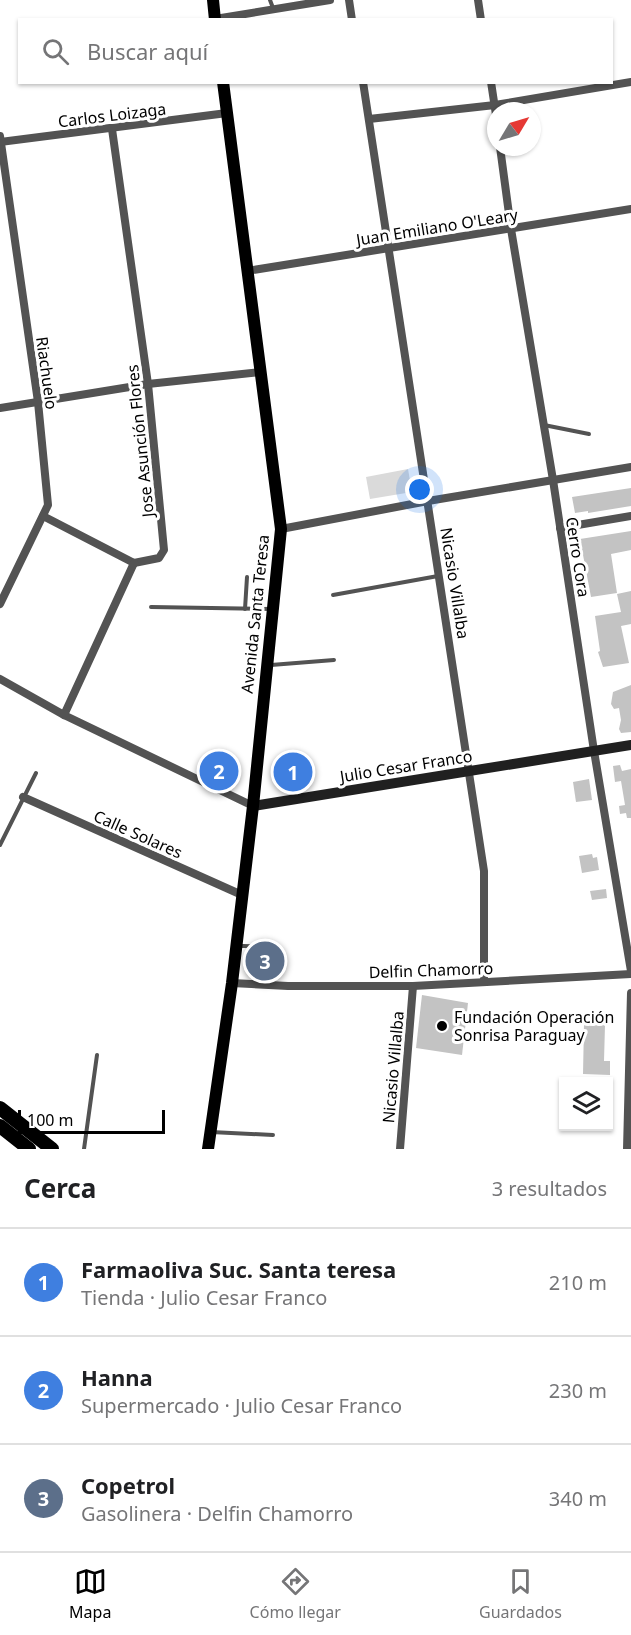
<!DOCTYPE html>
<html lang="es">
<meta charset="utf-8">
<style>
:root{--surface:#fff;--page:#f6f6f6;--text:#202124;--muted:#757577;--line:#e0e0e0;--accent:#000}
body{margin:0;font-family:"Noto Sans",sans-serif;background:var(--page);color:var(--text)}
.controls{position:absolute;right:18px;bottom:18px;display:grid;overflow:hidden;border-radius:0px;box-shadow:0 2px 4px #0004}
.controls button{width:54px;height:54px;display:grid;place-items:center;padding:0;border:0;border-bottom:2px solid var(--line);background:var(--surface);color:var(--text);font:30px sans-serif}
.compass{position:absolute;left:487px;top:102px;width:54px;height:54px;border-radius:50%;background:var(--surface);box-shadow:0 2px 4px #0004;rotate:52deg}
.scale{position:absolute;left:18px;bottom:15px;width:147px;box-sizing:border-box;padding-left:6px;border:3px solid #000;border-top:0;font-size:16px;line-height:21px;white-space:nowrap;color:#000;-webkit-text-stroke:4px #fff;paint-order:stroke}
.you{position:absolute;left:420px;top:490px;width:21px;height:21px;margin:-15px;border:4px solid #fff;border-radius:50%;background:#1a73e8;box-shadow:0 0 0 9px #1a73e833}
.badge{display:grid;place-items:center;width:39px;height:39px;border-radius:50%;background:var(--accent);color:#fff;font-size:20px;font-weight:700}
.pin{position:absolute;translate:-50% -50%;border:3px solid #fff;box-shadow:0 2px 6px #0006}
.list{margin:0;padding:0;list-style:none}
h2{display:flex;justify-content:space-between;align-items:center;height:78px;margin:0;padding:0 24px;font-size:26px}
h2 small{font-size:20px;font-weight:400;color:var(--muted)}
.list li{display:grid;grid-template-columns:39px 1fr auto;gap:18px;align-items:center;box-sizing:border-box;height:108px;padding:0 24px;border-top:2px solid var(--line)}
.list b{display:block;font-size:22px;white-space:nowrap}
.list p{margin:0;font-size:20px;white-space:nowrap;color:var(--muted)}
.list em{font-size:20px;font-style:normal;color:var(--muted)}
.icon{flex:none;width:33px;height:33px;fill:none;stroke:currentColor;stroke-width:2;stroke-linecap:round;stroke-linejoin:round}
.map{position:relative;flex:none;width:631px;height:1149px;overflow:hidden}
.search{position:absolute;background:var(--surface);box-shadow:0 2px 4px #0004;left:18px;right:18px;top:18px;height:66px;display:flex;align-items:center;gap:15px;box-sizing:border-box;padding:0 21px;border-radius:0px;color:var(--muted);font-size:22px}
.sheet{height:402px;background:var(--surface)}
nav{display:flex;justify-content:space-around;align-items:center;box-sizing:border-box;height:84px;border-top:2px solid var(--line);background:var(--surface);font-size:16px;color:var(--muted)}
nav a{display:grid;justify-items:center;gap:3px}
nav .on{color:var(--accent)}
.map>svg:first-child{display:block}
</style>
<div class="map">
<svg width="631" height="1149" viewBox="0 0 631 1149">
<rect width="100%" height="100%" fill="#fff"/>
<!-- green -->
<polygon fill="#dadada" points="408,469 412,492 370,499 366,477"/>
<!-- building -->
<g fill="#c3c3c3">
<polygon points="631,488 631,506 588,513 588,511 575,513 572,497"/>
<polygon points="631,531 631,550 611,554 617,593 591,597 580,539"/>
<polygon points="631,591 631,624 621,626 629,663 603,667 598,652 600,651 595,616 621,612 617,594"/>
<polygon points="631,685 631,732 621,733 619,729 621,720 619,708 614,709 611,704 613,692"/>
<polygon points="301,756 307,785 281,789 281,759"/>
<polygon points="620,765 622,771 631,769 631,818 627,818 626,813 620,814 619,806 625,805 621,781 615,782 613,766"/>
<polygon points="589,779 592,800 576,802 573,782"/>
<polygon points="592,854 593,858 597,857 599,870 582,873 579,856"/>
<polygon points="606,889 607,898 592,900 590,891"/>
<polygon points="422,995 468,1003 462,1055 416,1048"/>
<polygon points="584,1025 605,1025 604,1061 610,1061 610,1075 583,1074"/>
</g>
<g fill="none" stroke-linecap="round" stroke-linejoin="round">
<!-- lane -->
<g stroke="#535353" stroke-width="4">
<polyline points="270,0 273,8"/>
<polyline points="544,425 589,434"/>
<polyline points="333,595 438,576"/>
<polyline points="151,607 272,609"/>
<polyline points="245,609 247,577"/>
<polyline points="271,665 334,660"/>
<polyline points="0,845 36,773"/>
<path d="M240,946C249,946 260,945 266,954L263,984"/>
<polyline points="211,1132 273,1135"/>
<polyline points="84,1149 97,1055"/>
</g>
<!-- street -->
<g stroke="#535353" stroke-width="8">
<polyline points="349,0 352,20"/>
<polyline points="478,0 481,20"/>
<polyline points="215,19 330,0"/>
<polyline points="363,82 484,871 484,982"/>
<polyline points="491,82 496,115"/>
<polyline points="369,119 495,105 631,82"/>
<polyline points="112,129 148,384 164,550 159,558 134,563"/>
<polyline points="0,136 38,402 48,505 0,604"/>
<polyline points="0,142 227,113"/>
<polyline points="500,147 511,229 553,480 594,751 631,971"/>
<polyline points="247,271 631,209"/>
<polyline points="0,408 148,384 260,372"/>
<polyline points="43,516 134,563"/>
<polyline points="560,528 631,516"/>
<polyline points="281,529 428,501 631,467"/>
<polyline points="0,679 64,715 253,806"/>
<polyline points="64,715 134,563"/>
<polyline points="23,797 242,895"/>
<polyline points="232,983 288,986 413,986 631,974"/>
<polyline points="400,1149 413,986"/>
<polyline points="627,1149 631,993"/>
</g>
<!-- secondary -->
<polyline stroke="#202020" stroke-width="10" points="253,806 631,745"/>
<!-- primary -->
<g stroke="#000" stroke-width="12">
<polyline points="213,0 215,20"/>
<polyline points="208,1149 232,983 253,806 281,529 223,82"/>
</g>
<!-- highway -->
<g stroke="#000" stroke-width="14">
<polyline points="0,1108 52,1149"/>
<polyline points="0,1126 29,1149"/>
</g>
</g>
<!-- markers -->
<circle fill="#000" stroke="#fff" stroke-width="2" cx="442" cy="1026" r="6"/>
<g text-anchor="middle" stroke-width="6" stroke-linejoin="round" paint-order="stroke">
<!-- street labels -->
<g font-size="16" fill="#000" stroke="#fff">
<text transform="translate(112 115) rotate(-7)" y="6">Carlos Loizaga</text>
<text transform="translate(437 227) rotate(-9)" y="6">Juan Emiliano O'Leary</text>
<text transform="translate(47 373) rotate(82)" y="6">Riachuelo</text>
<text transform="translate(140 441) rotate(-96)" y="6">Jose Asunción Flores</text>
<text transform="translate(578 557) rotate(81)" y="6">Cerro Cora</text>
<text transform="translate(455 583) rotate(81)" y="6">Nicasio Villalba</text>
<text transform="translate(255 614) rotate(-84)" y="6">Avenida Santa Teresa</text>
<text transform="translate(406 766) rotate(-9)" y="6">Julio Cesar Franco</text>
<text transform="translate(138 834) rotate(24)" y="6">Calle Solares</text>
<text transform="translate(431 970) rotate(-2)" y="6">Delfin Chamorro</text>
<text transform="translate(393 1067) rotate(-85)" y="6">Nicasio Villalba</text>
</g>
<!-- poi labels -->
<g font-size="16" fill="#000" stroke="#fff" text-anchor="start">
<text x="454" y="1023">Fundación Operación<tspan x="454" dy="18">Sonrisa Paraguay</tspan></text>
</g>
</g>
</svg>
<div class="controls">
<button><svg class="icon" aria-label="layers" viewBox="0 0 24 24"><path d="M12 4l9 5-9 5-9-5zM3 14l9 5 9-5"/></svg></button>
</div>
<svg class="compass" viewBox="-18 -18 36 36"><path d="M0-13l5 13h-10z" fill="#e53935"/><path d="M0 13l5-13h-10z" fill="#757577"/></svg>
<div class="scale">100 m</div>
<div class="you"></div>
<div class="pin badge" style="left:293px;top:772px;background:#3f7fe0">1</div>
<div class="pin badge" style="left:219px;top:771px;background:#3f7fe0">2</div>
<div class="pin badge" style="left:265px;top:961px;background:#5c6f8a">3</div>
<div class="search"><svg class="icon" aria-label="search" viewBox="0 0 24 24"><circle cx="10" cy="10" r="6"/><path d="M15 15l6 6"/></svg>Buscar aquí</div>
</div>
<section class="sheet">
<h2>Cerca<small>3 resultados</small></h2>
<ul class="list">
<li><span class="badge" style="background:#3f7fe0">1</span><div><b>Farmaoliva Suc. Santa teresa</b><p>Tienda · Julio Cesar Franco</p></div><em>210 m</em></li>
<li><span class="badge" style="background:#3f7fe0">2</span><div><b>Hanna</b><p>Supermercado · Julio Cesar Franco</p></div><em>230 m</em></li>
<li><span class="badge" style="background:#5c6f8a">3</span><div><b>Copetrol</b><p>Gasolinera · Delfin Chamorro</p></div><em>340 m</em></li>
</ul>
</section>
<nav>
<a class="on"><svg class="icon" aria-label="map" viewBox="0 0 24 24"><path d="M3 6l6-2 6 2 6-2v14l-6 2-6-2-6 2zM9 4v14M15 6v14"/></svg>Mapa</a>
<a><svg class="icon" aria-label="directions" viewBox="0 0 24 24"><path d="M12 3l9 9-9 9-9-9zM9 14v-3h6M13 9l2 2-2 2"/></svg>Cómo llegar</a>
<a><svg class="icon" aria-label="saved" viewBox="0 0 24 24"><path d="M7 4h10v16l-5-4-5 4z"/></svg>Guardados</a>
</nav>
